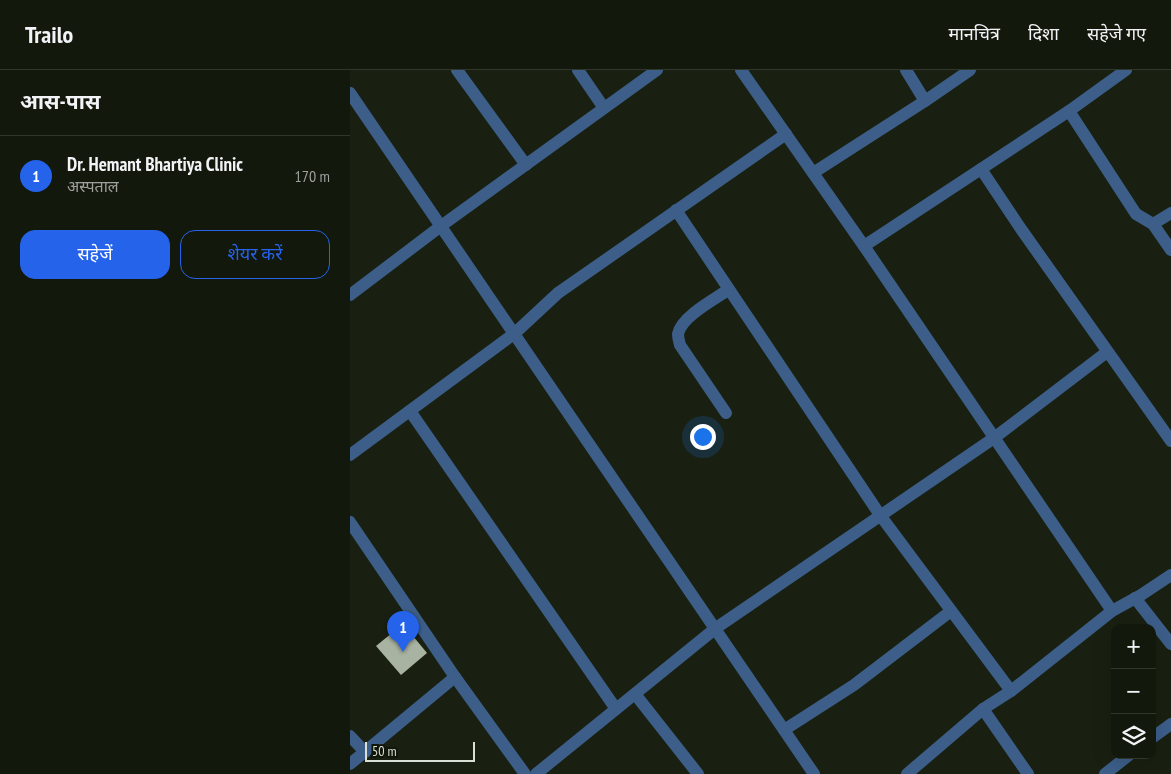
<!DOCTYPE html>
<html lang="hi">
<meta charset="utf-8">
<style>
:root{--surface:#13180d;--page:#1c2116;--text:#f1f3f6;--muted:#9da09d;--line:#32372e;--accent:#2563eb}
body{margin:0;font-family:"PT Sans Narrow","Noto Sans Devanagari",sans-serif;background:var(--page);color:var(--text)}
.controls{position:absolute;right:15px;bottom:15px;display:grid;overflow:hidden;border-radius:10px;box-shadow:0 5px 20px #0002}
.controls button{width:45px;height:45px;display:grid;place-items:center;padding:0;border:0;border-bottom:1px solid var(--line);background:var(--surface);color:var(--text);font:25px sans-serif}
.scale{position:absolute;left:15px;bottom:12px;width:110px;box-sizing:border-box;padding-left:5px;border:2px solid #dadfd5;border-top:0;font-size:14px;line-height:18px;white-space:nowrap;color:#dadfd5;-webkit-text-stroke:4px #101609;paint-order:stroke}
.you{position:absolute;left:352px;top:366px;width:18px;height:18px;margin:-12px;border:4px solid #fff;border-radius:50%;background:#1a73e8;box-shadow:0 0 0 8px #1a73e833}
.badge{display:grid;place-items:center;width:32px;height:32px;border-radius:50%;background:var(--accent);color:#fff;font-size:16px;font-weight:700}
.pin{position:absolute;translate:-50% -41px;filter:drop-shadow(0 1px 2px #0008)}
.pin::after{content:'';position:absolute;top:26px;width:18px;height:15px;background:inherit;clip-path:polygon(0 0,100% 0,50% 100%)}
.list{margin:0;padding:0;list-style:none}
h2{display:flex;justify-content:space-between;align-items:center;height:65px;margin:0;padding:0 20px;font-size:21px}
h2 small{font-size:16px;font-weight:400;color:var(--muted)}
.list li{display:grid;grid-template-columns:32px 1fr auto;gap:15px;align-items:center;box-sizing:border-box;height:80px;padding:0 20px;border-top:1px solid var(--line)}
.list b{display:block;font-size:19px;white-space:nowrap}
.list p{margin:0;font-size:16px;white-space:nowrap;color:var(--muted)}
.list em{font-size:16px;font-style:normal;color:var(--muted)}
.actions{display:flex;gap:10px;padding:15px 20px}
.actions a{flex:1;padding:11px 0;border:1px solid var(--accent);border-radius:15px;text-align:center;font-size:18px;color:var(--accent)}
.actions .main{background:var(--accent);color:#fff}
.icon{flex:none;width:28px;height:28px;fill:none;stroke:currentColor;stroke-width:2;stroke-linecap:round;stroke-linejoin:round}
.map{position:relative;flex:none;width:821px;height:704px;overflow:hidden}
header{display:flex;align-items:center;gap:30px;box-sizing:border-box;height:70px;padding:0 25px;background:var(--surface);border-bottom:1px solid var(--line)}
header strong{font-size:24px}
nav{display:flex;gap:28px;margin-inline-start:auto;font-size:18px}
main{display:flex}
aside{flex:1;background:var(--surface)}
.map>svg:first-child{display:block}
</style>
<header>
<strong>Trailo</strong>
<nav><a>मानचित्र</a><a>दिशा</a><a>सहेजे गए</a></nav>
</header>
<main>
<aside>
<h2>आस-पास<small></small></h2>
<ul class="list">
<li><span class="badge">1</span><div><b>Dr. Hemant Bhartiya Clinic</b><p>अस्पताल</p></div><em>170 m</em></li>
</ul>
<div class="actions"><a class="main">सहेजें</a><a>शेयर करें</a></div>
</aside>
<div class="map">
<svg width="821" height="704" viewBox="0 0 821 704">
<rect width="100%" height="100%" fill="#192011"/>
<!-- building -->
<polygon fill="#a9b3a1" points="53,554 77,583 51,605 26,576"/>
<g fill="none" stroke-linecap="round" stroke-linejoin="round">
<!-- minor -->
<g stroke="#3c5e89" stroke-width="12">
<polyline points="107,0 176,95"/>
<polyline points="228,0 254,38"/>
<polyline points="391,0 514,176 762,541"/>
<polyline points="0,23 464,704"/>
<polyline points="575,31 620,0"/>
<polyline points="719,41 786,144 803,154 821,180"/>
<polyline points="631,99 671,159 821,371"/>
<polyline points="463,103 575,31 556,0"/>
<polyline points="326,140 530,445 661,621"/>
<polyline points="803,154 821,143"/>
<polyline points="514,176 719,41 776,0"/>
<polyline points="0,225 91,156 307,0"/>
<polyline points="60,341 266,639"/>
<path d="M376,343L330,275C329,271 328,268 328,264C331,247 365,229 378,220"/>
<polyline points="0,385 165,263 208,223 436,64"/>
<polyline points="0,452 105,607 175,704"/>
<polyline points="785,528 821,574"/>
<polyline points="285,624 348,704"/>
<polyline points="633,639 678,704"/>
<polyline points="434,660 504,615 601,541"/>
<polyline points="0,666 15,682"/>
<polyline points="802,668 821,654"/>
<polyline points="0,694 105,607"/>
<polyline points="186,704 366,558 644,368 757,282"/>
<polyline points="557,704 633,639 661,621 762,541 791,525 821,505"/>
<polyline points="755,704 779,685"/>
</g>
</g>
</svg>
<div class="controls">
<button>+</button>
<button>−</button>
<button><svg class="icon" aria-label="layers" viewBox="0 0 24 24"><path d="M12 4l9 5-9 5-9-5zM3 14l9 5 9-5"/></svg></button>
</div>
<div class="scale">50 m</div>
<div class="you"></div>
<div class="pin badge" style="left:53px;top:582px">1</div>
</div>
</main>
